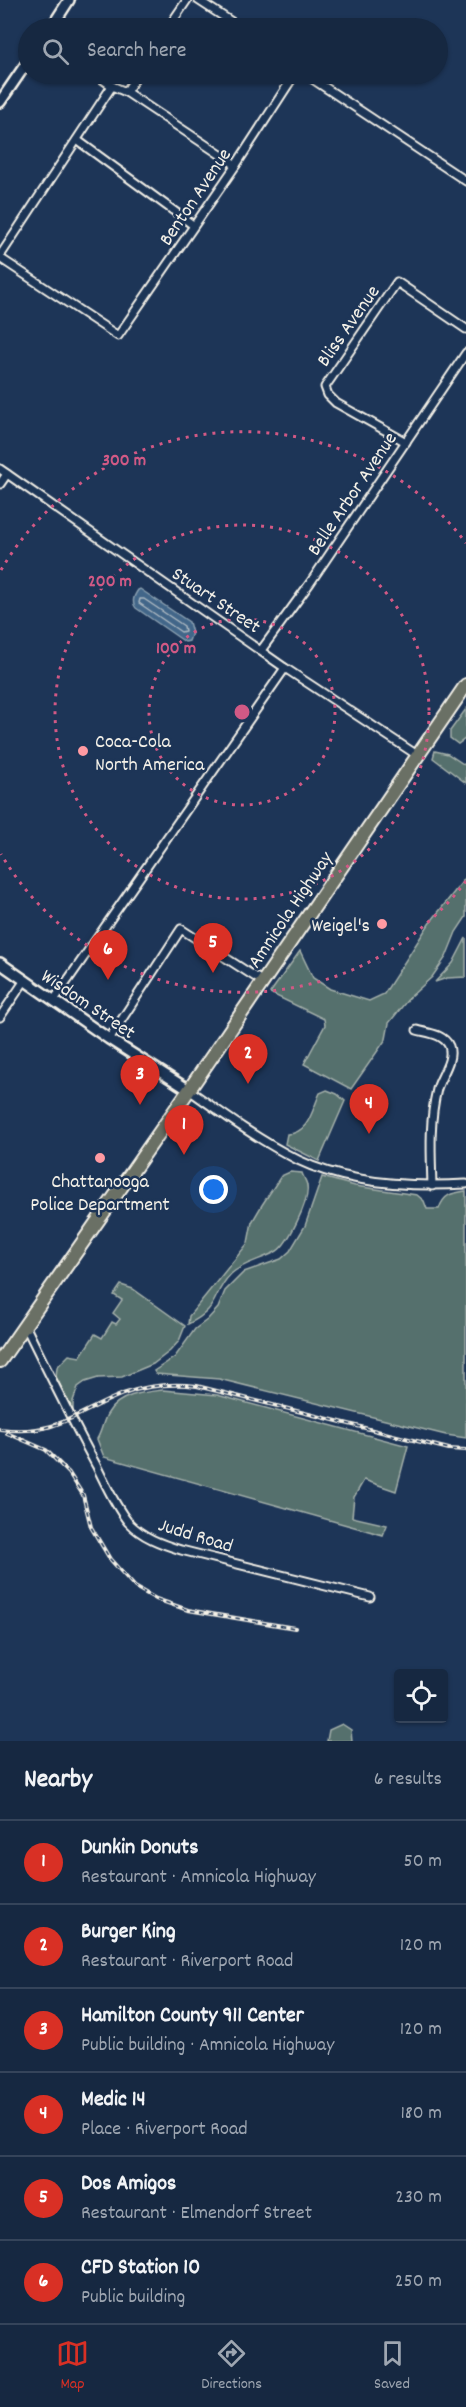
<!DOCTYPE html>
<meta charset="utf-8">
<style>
:root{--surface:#162841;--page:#1f3048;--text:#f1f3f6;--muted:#9ea6b1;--line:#35445a;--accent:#d93025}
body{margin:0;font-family:Dekko,sans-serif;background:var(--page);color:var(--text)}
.controls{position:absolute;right:18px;bottom:18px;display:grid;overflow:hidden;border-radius:6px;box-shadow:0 2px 4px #0004}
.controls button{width:54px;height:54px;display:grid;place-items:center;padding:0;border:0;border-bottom:2px solid var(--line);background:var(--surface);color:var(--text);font:30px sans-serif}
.you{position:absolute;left:214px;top:1190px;width:21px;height:21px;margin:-15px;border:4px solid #fff;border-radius:50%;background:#1a73e8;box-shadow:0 0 0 9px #1a73e833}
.badge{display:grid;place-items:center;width:39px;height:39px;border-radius:50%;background:var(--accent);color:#fff;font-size:20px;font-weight:700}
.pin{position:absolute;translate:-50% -50px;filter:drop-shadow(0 2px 3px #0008)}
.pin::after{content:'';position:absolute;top:32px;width:21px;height:18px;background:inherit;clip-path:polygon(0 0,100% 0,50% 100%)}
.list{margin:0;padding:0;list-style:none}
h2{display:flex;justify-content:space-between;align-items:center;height:78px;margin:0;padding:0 24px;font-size:26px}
h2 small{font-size:20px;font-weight:400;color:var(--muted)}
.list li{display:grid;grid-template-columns:39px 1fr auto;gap:18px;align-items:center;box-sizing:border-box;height:84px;padding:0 24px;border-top:2px solid var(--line)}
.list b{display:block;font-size:22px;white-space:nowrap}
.list p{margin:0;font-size:20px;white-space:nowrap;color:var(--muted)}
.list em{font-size:20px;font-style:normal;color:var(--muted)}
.icon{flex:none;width:33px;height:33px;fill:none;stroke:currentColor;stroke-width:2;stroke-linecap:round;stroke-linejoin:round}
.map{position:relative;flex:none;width:466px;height:1741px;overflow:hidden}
.search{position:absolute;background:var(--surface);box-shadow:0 2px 4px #0004;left:18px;right:18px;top:18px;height:66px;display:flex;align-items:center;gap:15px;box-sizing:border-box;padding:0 21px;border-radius:33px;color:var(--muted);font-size:22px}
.sheet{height:582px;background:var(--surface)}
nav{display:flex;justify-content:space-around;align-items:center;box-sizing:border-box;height:84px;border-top:2px solid var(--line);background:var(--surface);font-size:16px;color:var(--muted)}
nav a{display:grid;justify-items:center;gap:3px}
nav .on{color:var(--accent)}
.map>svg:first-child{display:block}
</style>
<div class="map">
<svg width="466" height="1741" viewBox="0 0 466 1741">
<rect width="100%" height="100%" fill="#1d3557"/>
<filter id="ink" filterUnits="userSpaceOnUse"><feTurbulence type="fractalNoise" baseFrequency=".0167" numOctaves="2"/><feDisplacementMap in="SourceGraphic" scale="12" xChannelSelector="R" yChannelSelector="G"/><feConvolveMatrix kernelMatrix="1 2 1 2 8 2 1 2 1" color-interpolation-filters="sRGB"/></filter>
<g filter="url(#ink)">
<!-- green -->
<g fill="#556f6d" stroke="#a4b0aa" stroke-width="1.5">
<polygon points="466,709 466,738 458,744 450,738 450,731"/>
<polygon points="435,751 448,754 466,766 466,783 433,758"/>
<polygon points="466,877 466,917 456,932 446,957 432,977 409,998 389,1023 386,1039 351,1089 304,1064 325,1025 324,1019 270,993 300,951 313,978 330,989 369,1001 384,994 429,924"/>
<polygon points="466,938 466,977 447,978 435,982 453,963"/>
<path d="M327,1090L337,1094L345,1101L319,1161L285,1144L287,1134C309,1134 312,1110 320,1093Z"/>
<path d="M290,1172L302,1173C303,1177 307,1182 307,1186C310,1200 288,1244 277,1251C262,1260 244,1262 231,1274C211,1294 221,1308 188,1324L189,1316L248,1243L252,1222L262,1205L281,1176Z"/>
<path d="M322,1177L355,1186L417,1195L424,1201L427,1209H439C444,1194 452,1193 466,1191V1438L446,1435L219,1379L156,1374L154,1371L175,1357L195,1329L207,1320L218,1308L225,1291L244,1272L281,1259L290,1251L305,1226Z"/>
<polygon points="121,1285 133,1289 185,1326 179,1341 170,1351 153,1364 122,1377 98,1378 85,1382 78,1387 73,1401 73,1411 56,1377 57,1367 69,1355 80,1357 95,1334 102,1338 112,1322 116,1324 120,1319 113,1313 122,1300 114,1295"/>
<path d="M163,1390L217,1395L408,1446L396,1491L364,1480L354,1497L352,1517L387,1525L383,1535L104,1457L97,1439C102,1431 103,1420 108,1413C119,1394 145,1392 163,1390Z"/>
<polygon points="342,1724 351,1730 352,1741 327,1741 329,1730"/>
</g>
<!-- water -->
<path fill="#426689" stroke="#899eaf" stroke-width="1.5" d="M140,589L189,622L192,633L189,641L185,642L136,608C131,602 134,596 138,590Z"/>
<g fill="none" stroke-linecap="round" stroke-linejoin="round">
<!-- shore -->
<polygon stroke="#adb9c2" stroke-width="1.5" points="140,599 144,599 184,626 185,631 181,632 139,603"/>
<defs>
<g id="minor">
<polyline points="198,0 241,28"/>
<polyline points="168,28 187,0"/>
<polyline points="95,74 112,86 126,92 236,165"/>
<polyline points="305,74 466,181"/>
<polyline points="126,92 138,74"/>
<polyline points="77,140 193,225"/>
<polyline points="0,256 112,86"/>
<polyline points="0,258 118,336 236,165 295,74"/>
<polyline points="406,442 336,403 328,395 325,387 397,282 466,329"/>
<polyline points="0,469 285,668 417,755"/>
<polyline points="0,484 7,474"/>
<polyline points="262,649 310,583 466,353"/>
<polyline points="54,1000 285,668"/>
<polyline points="0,1017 25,980"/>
<path d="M417,1030C428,1033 444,1034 449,1046C454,1060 441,1075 437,1089C429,1122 431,1153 432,1186"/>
<polyline points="109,1039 181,929 263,982"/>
<path d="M189,1090C224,1115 260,1141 298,1160C348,1184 412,1187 466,1184"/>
<path d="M25,1325C48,1372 71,1419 96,1465C105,1483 115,1506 128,1522C142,1537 161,1544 181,1550L370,1597"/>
</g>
<g id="tertiary">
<polyline points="51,28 69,0"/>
<polyline points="0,102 28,61"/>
<polyline points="0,963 109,1039 189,1090"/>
</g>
<polyline id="primary" points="0,1361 189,1090 466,685"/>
</defs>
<!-- minor casing -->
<use href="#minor" stroke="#f4f1e8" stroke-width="11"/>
<!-- tertiary casing -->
<use href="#tertiary" stroke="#f4f1e8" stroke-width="14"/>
<!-- primary casing -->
<use href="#primary" stroke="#f4f1e8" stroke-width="16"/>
<!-- minor -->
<use href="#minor" stroke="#1d3557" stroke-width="7"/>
<!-- tertiary -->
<use href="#tertiary" stroke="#1d3557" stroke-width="9"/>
<!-- primary -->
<use href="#primary" stroke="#6b7065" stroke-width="12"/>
<defs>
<g id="rail">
<path d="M0,1429C57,1436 75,1413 123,1394C148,1385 171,1383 197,1386L449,1449L466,1450"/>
<polyline points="7,1433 46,1450 69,1473 83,1495 91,1527 110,1559 135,1587 156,1599 188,1610 295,1628"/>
</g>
</defs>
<!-- rail casing -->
<use href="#rail" stroke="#f4f1e8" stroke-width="4"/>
<!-- rail -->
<use href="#rail" stroke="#1d3557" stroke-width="1.5" stroke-dasharray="4.5" stroke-linecap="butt"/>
</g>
</g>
<!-- distance rings -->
<g fill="none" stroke="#d15985" stroke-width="3" stroke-dasharray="3 6">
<circle cx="242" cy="712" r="93"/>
<circle cx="242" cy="712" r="187"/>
<path d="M466 881A280 280 0 0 1 1 854M1 570A280 280 0 0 1 466 543"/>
</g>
<!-- markers -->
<g fill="#ff9aa2" stroke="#1d3557" stroke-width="2">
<circle cx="83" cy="751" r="6"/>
<circle cx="382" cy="924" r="6"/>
<circle cx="100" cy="1158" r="6"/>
</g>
<g text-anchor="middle" stroke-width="5" stroke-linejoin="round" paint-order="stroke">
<!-- street labels -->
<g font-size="20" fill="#f4f1e8" stroke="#1d3557">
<text transform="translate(194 196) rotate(-56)" y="7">Benton Avenue</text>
<text transform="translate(347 325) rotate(-55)" y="7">Bliss Avenue</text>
<text transform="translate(351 493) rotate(-56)" y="7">Belle Arbor Avenue</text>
<text transform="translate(217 599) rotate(34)" y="7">Stuart Street</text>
<text transform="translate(289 909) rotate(-56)" y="7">Amnicola Highway</text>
<text transform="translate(89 1003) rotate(34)" y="7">Wisdom Street</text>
<text transform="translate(196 1534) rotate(17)" y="7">Judd Road</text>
</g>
<!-- poi labels -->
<g font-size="20" fill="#f4f1e8" stroke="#1d3557" text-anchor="start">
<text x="95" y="747">Coca-Cola<tspan x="95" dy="23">North America</tspan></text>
<text x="370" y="931" text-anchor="end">Weigel's</text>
<text x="100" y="1187" text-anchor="middle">Chattanooga<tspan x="100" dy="23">Police Department</tspan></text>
</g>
</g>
<circle cx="242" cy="712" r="9" fill="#d15985" stroke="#1d3557" stroke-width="3"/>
<g font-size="18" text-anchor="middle" font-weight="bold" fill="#d15985" stroke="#1d3557" stroke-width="5" stroke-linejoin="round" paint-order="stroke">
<text x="124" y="465">300 m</text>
<text x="110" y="586">200 m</text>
<text x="176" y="653">100 m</text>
</g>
</svg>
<div class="controls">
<button><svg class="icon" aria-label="locate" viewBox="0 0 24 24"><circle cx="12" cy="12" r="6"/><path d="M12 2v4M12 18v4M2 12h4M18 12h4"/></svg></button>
</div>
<div class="you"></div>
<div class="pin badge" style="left:184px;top:1155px">1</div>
<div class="pin badge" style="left:248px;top:1084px">2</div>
<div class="pin badge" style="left:140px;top:1105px">3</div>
<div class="pin badge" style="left:369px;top:1134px">4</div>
<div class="pin badge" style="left:213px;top:973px">5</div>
<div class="pin badge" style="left:108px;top:980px">6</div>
<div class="search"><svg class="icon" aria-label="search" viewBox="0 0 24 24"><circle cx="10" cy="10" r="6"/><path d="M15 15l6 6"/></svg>Search here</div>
</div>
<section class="sheet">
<h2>Nearby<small>6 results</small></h2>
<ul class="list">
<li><span class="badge">1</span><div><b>Dunkin Donuts</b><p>Restaurant · Amnicola Highway</p></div><em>50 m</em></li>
<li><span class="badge">2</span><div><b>Burger King</b><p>Restaurant · Riverport Road</p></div><em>120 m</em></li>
<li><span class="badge">3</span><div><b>Hamilton County 911 Center</b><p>Public building · Amnicola Highway</p></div><em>120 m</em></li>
<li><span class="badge">4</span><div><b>Medic 14</b><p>Place · Riverport Road</p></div><em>180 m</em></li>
<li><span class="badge">5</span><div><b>Dos Amigos</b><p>Restaurant · Elmendorf Street</p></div><em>230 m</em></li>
<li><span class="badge">6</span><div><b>CFD Station 10</b><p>Public building</p></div><em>250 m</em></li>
</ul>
</section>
<nav>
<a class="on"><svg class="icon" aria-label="map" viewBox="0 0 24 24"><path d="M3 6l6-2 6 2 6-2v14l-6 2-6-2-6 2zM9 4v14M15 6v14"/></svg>Map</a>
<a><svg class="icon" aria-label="directions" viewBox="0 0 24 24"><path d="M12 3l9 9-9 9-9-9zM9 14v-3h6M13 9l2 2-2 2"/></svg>Directions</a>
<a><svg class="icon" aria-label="saved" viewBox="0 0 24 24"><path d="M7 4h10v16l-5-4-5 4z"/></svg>Saved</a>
</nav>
